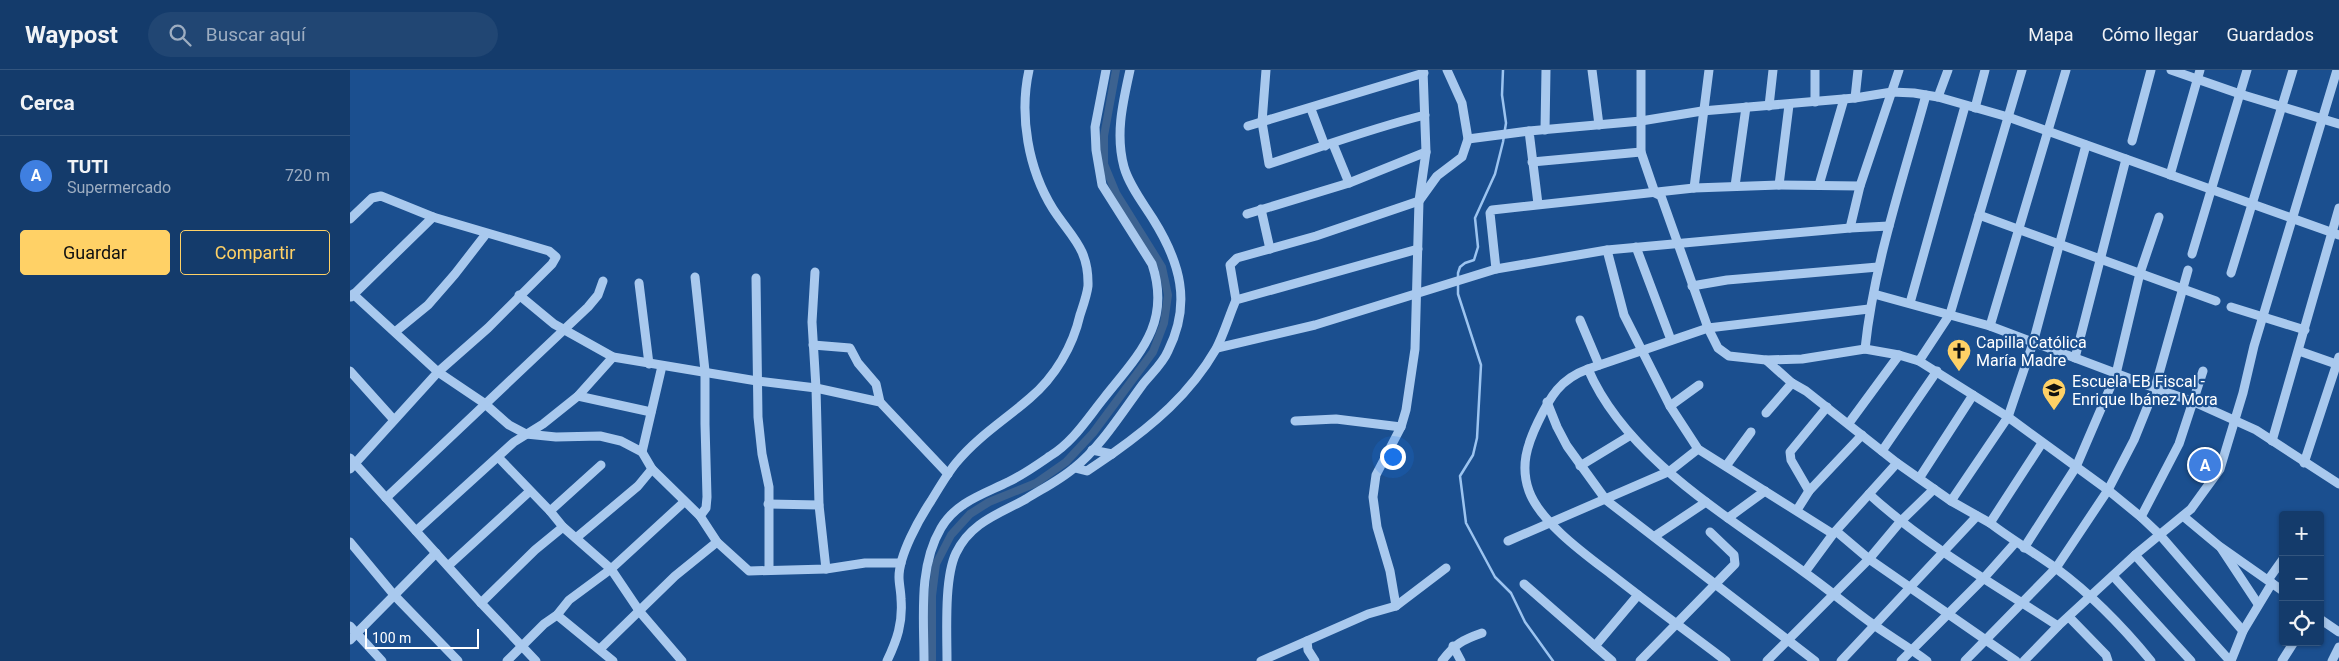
<!DOCTYPE html>
<html lang="es">
<meta charset="utf-8">
<style>
:root{--surface:#143b6b;--page:#214673;--text:#f1f3f6;--muted:#9dadc1;--line:#33557e;--accent:#ffd166}
body{margin:0;font-family:Roboto,sans-serif;background:var(--page);color:var(--text)}
.controls{position:absolute;right:15px;bottom:15px;display:grid;overflow:hidden;border-radius:5px;box-shadow:0 1px 4px #0004}
.controls button{width:45px;height:45px;display:grid;place-items:center;padding:0;border:0;border-bottom:1px solid var(--line);background:var(--surface);color:var(--text);font:25px sans-serif}
.scale{position:absolute;left:15px;bottom:12px;width:114px;box-sizing:border-box;padding-left:5px;border:2px solid #fff;border-top:0;font-size:14px;line-height:18px;white-space:nowrap;color:#fff;-webkit-text-stroke:4px #1b4f8f;paint-order:stroke}
.you{position:absolute;left:1042px;top:386px;width:18px;height:18px;margin:-12px;border:4px solid #fff;border-radius:50%;background:#1a73e8;box-shadow:0 0 0 8px #1a73e833}
.badge{display:grid;place-items:center;width:32px;height:32px;border-radius:50%;background:var(--accent);color:#fff;font-size:16px;font-weight:700}
.pin{position:absolute;translate:-50% -50%;border:2px solid #fff;box-shadow:0 1px 5px #0006}
.list{margin:0;padding:0;list-style:none}
h2{display:flex;justify-content:space-between;align-items:center;height:65px;margin:0;padding:0 20px;font-size:21px}
h2 small{font-size:16px;font-weight:400;color:var(--muted)}
.list li{display:grid;grid-template-columns:32px 1fr auto;gap:15px;align-items:center;box-sizing:border-box;height:80px;padding:0 20px;border-top:1px solid var(--line)}
.list b{display:block;font-size:19px;white-space:nowrap}
.list p{margin:0;font-size:16px;white-space:nowrap;color:var(--muted)}
.list em{font-size:16px;font-style:normal;color:var(--muted)}
.actions{display:flex;gap:10px;padding:15px 20px}
.actions a{flex:1;padding:11px 0;border:1px solid var(--accent);border-radius:5px;text-align:center;font-size:18px;color:var(--accent)}
.actions .main{background:var(--accent);color:#111}
.icon{flex:none;width:28px;height:28px;fill:none;stroke:currentColor;stroke-width:2;stroke-linecap:round;stroke-linejoin:round}
.map{position:relative;flex:none;width:1989px;height:591px;overflow:hidden}
header{display:flex;align-items:center;gap:30px;box-sizing:border-box;height:70px;padding:0 25px;background:var(--surface);border-bottom:1px solid var(--line)}
header strong{font-size:24px}
nav{display:flex;gap:28px;margin-inline-start:auto;font-size:18px}
.search{width:350px;height:45px;background:var(--page);display:flex;align-items:center;gap:12px;box-sizing:border-box;padding:0 18px;border-radius:28px;color:var(--muted);font-size:19px}
main{display:flex}
aside{flex:1;background:var(--surface)}
.map>svg:first-child{display:block}
</style>
<header>
<strong>Waypost</strong>
<div class="search"><svg class="icon" aria-label="search" viewBox="0 0 24 24"><circle cx="10" cy="10" r="6"/><path d="M15 15l6 6"/></svg>Buscar aquí</div>
<nav><a>Mapa</a><a>Cómo llegar</a><a>Guardados</a></nav>
</header>
<main>
<aside>
<h2>Cerca<small></small></h2>
<ul class="list">
<li><span class="badge" style="background:#3f7fe0">A</span><div><b>TUTI</b><p>Supermercado</p></div><em>720 m</em></li>
</ul>
<div class="actions"><a class="main">Guardar</a><a>Compartir</a></div>
</aside>
<div class="map">
<svg width="1989" height="591" viewBox="0 0 1989 591">
<rect width="100%" height="100%" fill="#1b4f8f"/>
<g fill="none" stroke-linecap="round" stroke-linejoin="round">
<!-- stream -->
<polyline stroke="#9cc4f0" stroke-width="2.5" points="1153,0 1152,25 1156,53 1153,72 1145,104 1125,148 1128,177 1124,190 1115,193 1110,197 1108,203 1108,224 1131,295 1127,368 1123,385 1110,406 1116,453 1145,507 1161,523 1175,552 1203,591"/>
<!-- canal -->
<polyline stroke="#3c6290" stroke-width="8" points="582,591 582,526 586,494 601,465 620,444 639,432 686,413 716,392 743,363 803,282 814,253 818,225 812,197 766,123 754,94 754,66 766,0"/>
<!-- minor -->
<g stroke="#a9c9ee" stroke-width="9">
<path d="M916,0L912,52L919,94C971,77 1022,58 1075,45"/>
<polyline points="1242,0 1249,55"/>
<polyline points="1291,0 1291,82 1305,123 1311,126 1358,258 1368,278 1379,286 1416,290 1452,289 1515,279 1549,285 1569,291 1658,347 1758,420 1791,447 1810,465 1893,561"/>
<polyline points="1465,0 1465,32"/>
<polyline points="1821,0 1890,24 1989,54"/>
<polyline points="1588,27 1598,0"/>
<polyline points="1505,28 1508,0"/>
<polyline points="1419,36 1423,0"/>
<polyline points="1625,38 1635,0"/>
<polyline points="961,39 975,76"/>
<polyline points="898,56 1074,3"/>
<polyline points="1195,60 1196,0"/>
<polyline points="1118,69 1179,61"/>
<polyline points="1782,71 1801,0"/>
<polyline points="983,74 999,113"/>
<polyline points="1182,92 1291,82"/>
<polyline points="1820,105 1850,0"/>
<polyline points="1429,115 1439,35"/>
<polyline points="1469,115 1494,29"/>
<polyline points="1385,116 1396,37"/>
<polyline points="1344,118 1359,0"/>
<polyline points="1188,134 1179,61 1291,51 1352,41 1505,28 1542,22 1564,23 1588,27 1658,47 1989,165"/>
<polyline points="911,139 920,179"/>
<polyline points="897,144 999,113 1076,82"/>
<polyline points="1629,145 1866,231"/>
<polyline points="0,149 22,128 31,126 83,147 199,181 206,187 202,194 138,258 88,302 0,399"/>
<polyline points="1500,158 1510,116 1549,0"/>
<polyline points="1286,177 1321,270"/>
<polyline points="1257,180 1274,245 1320,336 1348,379 1483,464"/>
<polyline points="1842,184 1897,0"/>
<polyline points="1146,199 1140,143 1142,140 1344,118 1429,115 1510,116"/>
<polyline points="465,202 462,252 466,318 469,435 476,499"/>
<polyline points="1881,203 1943,0"/>
<polyline points="345,207 355,301 355,354 357,427 356,438 350,446"/>
<polyline points="406,208 408,347 412,384 419,417 419,499"/>
<polyline points="289,213 299,294"/>
<polyline points="1342,216 1377,210 1528,197"/>
<polyline points="3,224 88,302 134,333 159,355 176,364 206,367 250,366 271,371 292,382 302,399 350,446 367,472 399,501 476,499 515,493 551,493"/>
<polyline points="1524,224 1640,256 1805,318 1838,200"/>
<polyline points="169,225 204,254 263,287 407,311 466,318 530,332 598,404"/>
<polyline points="1,227 83,147"/>
<polyline points="886,230 880,195 887,188 966,166 1069,131 1087,106 1112,87 1118,69 1112,33 1097,0"/>
<polyline points="1560,233 1615,36"/>
<polyline points="1881,237 1955,260"/>
<polyline points="1230,250 1249,295"/>
<polyline points="1640,256 1716,0"/>
<polyline points="45,262 78,235 105,204 136,164"/>
<polyline points="463,275 500,278 508,293 526,314 530,332"/>
<polyline points="867,278 965,255 1146,199 1257,180 1500,158 1539,156"/>
<path d="M1515,279C1524,193 1553,109 1576,25"/>
<polyline points="1949,281 1989,295"/>
<polyline points="1725,288 1776,89"/>
<polyline points="1416,290 1442,313 1456,321 1547,393 1601,431 1658,347 1683,273 1736,75"/>
<polyline points="1569,291 1600,244 1672,0"/>
<polyline points="1238,299 1358,258 1519,239"/>
<polyline points="0,301 44,350"/>
<polyline points="228,326 301,342"/>
<polyline points="1197,332 1207,357 1217,376 1256,430 1465,591"/>
<polyline points="1320,336 1349,315"/>
<polyline points="1416,343 1442,313"/>
<polyline points="945,351 986,349 1051,357"/>
<polyline points="1499,353 1549,285"/>
<polyline points="1922,371 1989,138"/>
<path d="M742,380L762,384C803,355 840,324 866,279C874,264 879,246 886,230L1068,179"/>
<polyline points="1532,381 1587,301"/>
<polyline points="292,382 312,296"/>
<polyline points="148,387 200,441 213,457 261,499 290,542 332,591"/>
<polyline points="0,388 131,533 186,591"/>
<polyline points="1954,393 1989,287"/>
<polyline points="1230,396 1281,365"/>
<polyline points="1376,396 1401,362"/>
<polyline points="725,398 737,401 762,384"/>
<polyline points="1570,407 1623,325"/>
<polyline points="1459,421 1441,390 1440,382 1477,337"/>
<path d="M1519,424C1576,476 1644,514 1708,556"/>
<polyline points="36,428 238,237 248,225 253,211"/>
<polyline points="1601,431 1640,453 1692,373"/>
<polyline points="418,434 469,435"/>
<polyline points="1447,440 1459,421 1512,365"/>
<polyline points="200,441 251,395"/>
<polyline points="1833,446 1869,476 1933,521"/>
<polyline points="1791,447 1829,374 1853,301"/>
<polyline points="1378,448 1415,421"/>
<path d="M1640,453C1662,470 1685,483 1707,499C1742,525 1773,557 1801,591"/>
<polyline points="66,461 164,372 193,354 228,326 263,287"/>
<polyline points="1486,461 1519,489 1666,591"/>
<polyline points="1305,466 1356,432"/>
<polyline points="226,468 288,416 302,399"/>
<polyline points="1158,471 1320,401 1348,379"/>
<polyline points="0,472 44,525 108,591"/>
<polyline points="1674,478 1726,397 1766,304 1790,203 1809,147"/>
<polyline points="1871,478 1908,534"/>
<polyline points="1785,485 1880,591"/>
<polyline points="98,496 180,421"/>
<polyline points="1455,502 1483,464 1547,393"/>
<polyline points="1763,506 1841,591"/>
<polyline points="1918,510 1933,489"/>
<polyline points="1174,514 1262,591"/>
<polyline points="131,533 185,480 213,457"/>
<polyline points="1046,536 1040,501 1027,457 1023,427 1026,405 1051,357 1056,340 1065,279 1069,131 1076,82 1073,0"/>
<polyline points="207,545 263,591"/>
<polyline points="1719,547 1756,585 1758,591"/>
<polyline points="1970,549 1989,562"/>
<polyline points="0,556 32,591"/>
<polyline points="0,570 86,483"/>
<polyline points="957,571 958,580 965,591"/>
<polyline points="1103,576 1111,591"/>
<polyline points="1245,576 1288,525"/>
<polyline points="250,579 325,506 367,472"/>
<polyline points="157,591 194,554 207,545 219,530 261,499 334,432"/>
<path d="M537,591C547,570 553,553 551,529C551,522 549,514 549,507C549,485 569,449 581,431C589,418 597,404 606,393C627,367 656,349 680,328C705,307 723,276 730,245C733,236 737,225 738,216C739,178 721,167 703,139C678,99 669,45 679,0"/>
<path d="M574,591C574,547 568,497 591,458C606,432 634,424 658,412C673,405 687,395 700,386C723,372 737,349 754,328C788,285 822,254 802,194L752,115L746,80L745,57L756,0"/>
<path d="M597,591C597,562 594,508 606,483C621,452 649,444 676,429C692,419 710,410 724,398C750,378 773,341 793,314C801,304 813,293 818,281C842,233 830,192 803,149C793,133 779,115 774,97C765,64 773,32 780,0"/>
<polyline points="911,591 1018,544 1046,536 1096,498"/>
<path d="M1092,591C1105,574 1112,570 1132,563"/>
<polyline points="1290,591 1385,494 1384,485 1360,462"/>
<path d="M1376,591C1338,562 1299,534 1261,504C1236,485 1190,452 1179,421C1170,396 1177,375 1188,352C1200,327 1210,309 1238,299C1276,388 1379,447 1454,502C1478,519 1500,538 1524,555C1541,567 1560,578 1577,591"/>
<polyline points="1417,591 1519,489 1550,452 1584,419"/>
<polyline points="1491,591 1627,446"/>
<polyline points="1551,591 1633,509 1665,473"/>
<polyline points="1615,591 1706,498 1758,420 1784,370 1805,318 1844,332 1906,360 1989,414"/>
<polyline points="1674,591 1708,556 1785,485 1841,439 1870,399 1893,323 1904,276 1987,0"/>
<polyline points="1881,591 1893,561 1922,513"/>
<polyline points="1932,591 1944,572"/>
<polyline points="1982,591 1989,577"/>
</g>
</g>
<!-- icons -->
<defs>
<symbol id="church-pin" viewBox="-11 -11 22 30"><path d="M0 17L-7.5 6A9.5 9.5 0 1 1 7.5 6Z" fill="#ffd166" stroke="#1b4f8f"/><path d="M-1.2-6h2.4v3.5h3.3v2.4h-3.3V6h-2.4V-.1h-3.3v-2.4h3.3Z" fill="#111"/></symbol>
<symbol id="school-pin" viewBox="-11 -11 22 30"><path d="M0 17L-7.5 6A9.5 9.5 0 1 1 7.5 6Z" fill="#ffd166" stroke="#1b4f8f"/><path d="M0-5L7-2L0 1L-7-2ZM-4 1L0 2.5L4 1V4Q0 6-4 4Z" fill="#111"/></symbol>
</defs>
<g fill-rule="evenodd">
<use href="#church-pin" x="1595" y="267" width="28" height="38"/>
<use href="#school-pin" x="1690" y="306" width="28" height="38"/>
</g>
<g text-anchor="middle" stroke-width="4.5" stroke-linejoin="round" paint-order="stroke">
<!-- poi labels -->
<g font-size="16" fill="#fff" stroke="#1b4f8f" text-anchor="start">
<text x="1626" y="278">Capilla Católica<tspan x="1626" dy="18">María Madre</tspan></text>
<text x="1722" y="317">Escuela EB Fiscal -<tspan x="1722" dy="18">Enrique Ibánez Mora</tspan></text>
</g>
</g>
</svg>
<div class="controls">
<button>+</button>
<button>−</button>
<button><svg class="icon" aria-label="locate" viewBox="0 0 24 24"><circle cx="12" cy="12" r="6"/><path d="M12 2v4M12 18v4M2 12h4M18 12h4"/></svg></button>
</div>
<div class="scale">100 m</div>
<div class="you"></div>
<div class="pin badge" style="left:1855px;top:395px;background:#3f7fe0">A</div>
</div>
</main>
